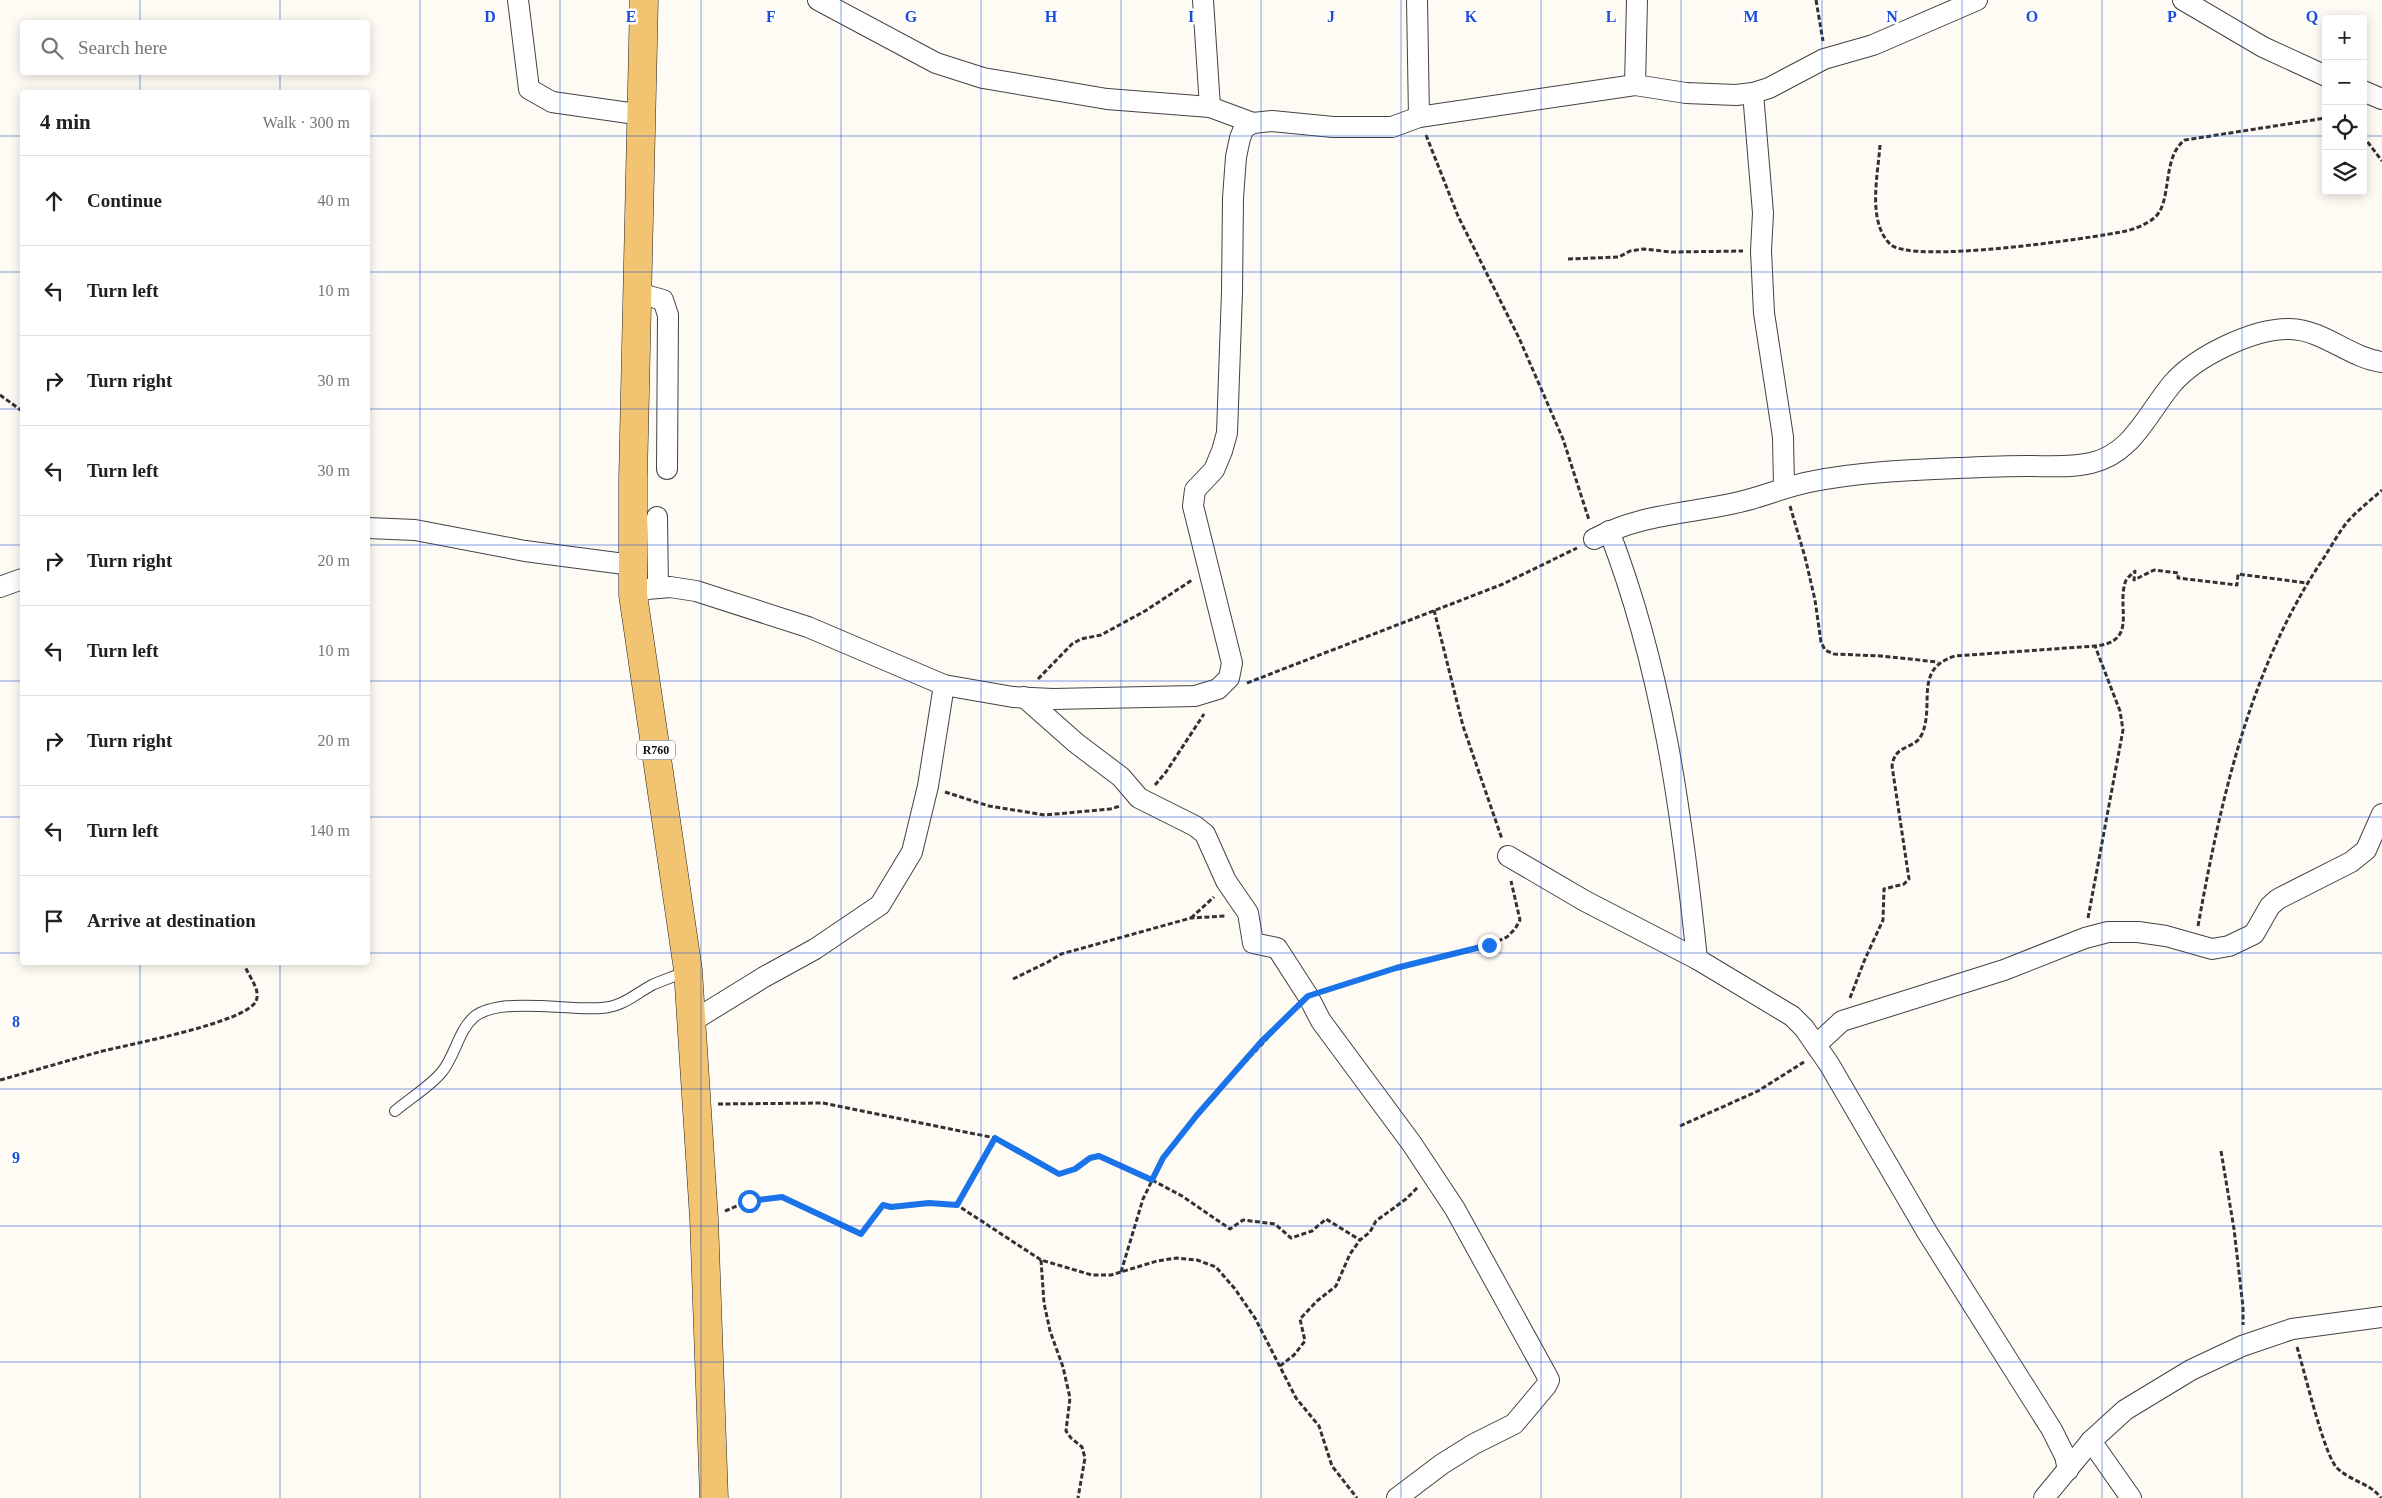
<!DOCTYPE html>
<meta charset="utf-8">
<style>
:root{--surface:#fff;--page:#f6f6f6;--text:#202124;--muted:#757577;--line:#e0e0e0}
body{margin:0;font-family:Georgia,serif;background:var(--page);color:var(--text)}
.controls{position:absolute;right:15px;top:15px;display:grid;overflow:hidden;border-radius:5px;box-shadow:0 2px 12px #0003}
.controls button{width:45px;height:45px;display:grid;place-items:center;padding:0;border:0;border-bottom:1px solid var(--line);background:var(--surface);color:var(--text);font:25px sans-serif}
.stop{position:absolute;width:15px;height:15px;margin:-11px;border:4px solid #1a73e8;border-radius:50%;background:#fff}
.stop.end{background:#1a73e8;border-color:#fff;box-shadow:0 1px 5px #0008}
.list{margin:0;padding:0;list-style:none}
h2{display:flex;justify-content:space-between;align-items:center;height:65px;margin:0;padding:0 20px;font-size:21px}
h2 small{font-size:16px;font-weight:400;color:var(--muted)}
.list li{display:grid;grid-template-columns:32px 1fr auto;gap:15px;align-items:center;box-sizing:border-box;height:90px;padding:0 20px;border-top:1px solid var(--line)}
.list b{display:block;font-size:19px;white-space:nowrap}
.list em{font-size:16px;font-style:normal;color:var(--muted)}
.icon{flex:none;width:28px;height:28px;fill:none;stroke:currentColor;stroke-width:2;stroke-linecap:round;stroke-linejoin:round}
.map{position:relative;flex:none;width:2382px;height:1498px;overflow:hidden}
.search{position:absolute;background:var(--surface);box-shadow:0 2px 12px #0003;left:20px;top:20px;width:350px;height:55px;display:flex;align-items:center;gap:12px;box-sizing:border-box;padding:0 18px;border-radius:5px;color:var(--muted);font-size:19px}
.panel{position:absolute;background:var(--surface);box-shadow:0 2px 12px #0003;left:20px;top:90px;width:350px;height:875px;border-radius:5px}
.map>svg:first-child{display:block}
</style>
<div class="map">
<svg width="2382" height="1498" viewBox="0 0 2382 1498">
<rect width="100%" height="100%" fill="#fefbf4"/>
<g fill="none" stroke-linecap="round" stroke-linejoin="round">
<defs>
<path id="lane" d="M395,1111C409,1099 429,1087 441,1073C455,1057 458,1031 474,1017C500,996 569,1011 601,1008C622,1007 634,995 652,985C663,980 676,976 687,971"/>
<g id="street">
<polyline points="518,0 529,89 552,102 643,115"/>
<polyline points="818,0 936,63 983,78 1107,99 1210,107 1253,123"/>
<polyline points="1203,0 1210,107"/>
<polyline points="1417,0 1419,117"/>
<polyline points="2183,0 2263,47 2326,76"/>
<polyline points="1635,85 1637,0"/>
<polyline points="2363,91 2382,99"/>
<polyline points="1753,93 1763,213 1761,251 1764,313 1783,437 1784,487"/>
<polyline points="638,293 663,300 668,315 667,469"/>
<polyline points="657,517 658,588"/>
<polyline points="368,528 415,530 525,551 632,565"/>
<path d="M1609,531C1662,668 1682,813 1697,959"/>
<path d="M1594,539C1640,514 1686,514 1735,503C1760,498 1784,487 1809,482C1858,472 1909,470 1959,468C1982,467 2004,466 2027,466C2049,466 2070,468 2091,463C2132,454 2147,414 2172,384C2195,357 2253,328 2290,329C2324,330 2350,358 2382,362"/>
<polyline points="0,587 22,579"/>
<polyline points="633,595 647,589 670,587 696,591 808,627 944,685 1013,697 1053,699 1195,696 1218,689 1229,678 1232,663 1193,506 1195,490 1214,470 1222,451 1227,433 1232,292 1233,198 1236,157 1240,138 1244,128 1253,123 1272,121 1333,127 1392,127 1419,117 1635,85 1686,93 1736,95 1753,93 1769,88 1824,59 1873,45 1977,0"/>
<polyline points="1024,697 1076,743 1121,777 1139,798 1195,826 1205,834 1226,881 1248,913 1253,943 1277,948 1308,996 1321,1021 1412,1144 1455,1209 1546,1374 1549,1380 1546,1386 1514,1424 1474,1444 1442,1464 1397,1498"/>
<polyline points="1508,856 1585,901 1697,959 1792,1016 1804,1028 1829,1064 1927,1232 2052,1430 2065,1456 2068,1470"/>
<polyline points="691,1022 764,977 815,949 880,905 912,852 928,786 944,685"/>
<polyline points="1816,1045 1842,1021 2004,970 2085,938 2108,932 2138,932 2166,936 2212,949 2229,946 2254,934 2270,906 2278,899 2351,862 2366,850 2382,814"/>
<polyline points="2091,1441 2131,1498"/>
<polyline points="2044,1498 2091,1441 2125,1410 2191,1370 2242,1346 2292,1329 2382,1317"/>
</g>
<polyline id="primary" points="644,0 633,479 633,595 688,970 704,1219 714,1498"/>
</defs>
<!-- lane casing -->
<use href="#lane" stroke="#434343" stroke-width="12"/>
<!-- street casing -->
<use href="#street" stroke="#434343" stroke-width="22"/>
<!-- primary casing -->
<use href="#primary" stroke="#212121" stroke-width="29"/>
<!-- path -->
<g stroke="#323232" stroke-width="3" stroke-dasharray="5 2.5" stroke-linecap="butt">
<polyline points="1816,0 1823,41"/>
<polyline points="1426,135 1458,216 1519,338 1563,439 1589,520"/>
<polyline points="2363,136 2382,161"/>
<path d="M1880,145C1878,175 1867,221 1890,244C1910,265 2093,238 2126,231C2135,229 2147,224 2154,218C2173,203 2161,157 2185,140L2326,118"/>
<polyline points="1568,259 1619,257 1630,251 1643,249 1672,252 1743,251"/>
<polyline points="0,395 22,411"/>
<polyline points="1790,506 1805,557 1815,600 1821,642 1825,650 1834,654 1881,656 1938,662"/>
<polyline points="1434,610 1463,726 1502,839"/>
<polyline points="1038,679 1072,644 1081,639 1101,635 1145,611 1192,580"/>
<polyline points="1247,683 1503,584 1577,548"/>
<polyline points="1155,785 1166,772 1204,714"/>
<polyline points="945,792 989,806 1045,815 1110,809 1120,806"/>
<polyline points="1191,918 1214,897"/>
<polyline points="2088,918 2123,730 2120,711 2095,646"/>
<path d="M2198,926C2221,799 2249,671 2321,562C2330,549 2338,533 2348,521C2358,510 2371,500 2382,490"/>
<polyline points="1013,979 1048,962 1061,954 1191,918 1225,916"/>
<polyline points="1325,991 1396,968 1489,945 1507,937 1515,929 1520,920 1511,881"/>
<path d="M1850,998L1865,959L1883,920L1884,889L1904,884L1909,879L1892,766C1895,743 1914,751 1922,734C1935,704 1913,669 1955,656L2095,646C2138,642 2117,609 2125,583C2126,578 2131,575 2135,571L2134,580L2154,570L2178,573V578L2237,585L2238,574L2307,583"/>
<path d="M0,1080C33,1071 66,1061 99,1052C125,1045 246,1023 256,1001C261,990 249,977 245,966"/>
<polyline points="718,1104 823,1103 995,1138 1059,1174 1075,1169 1090,1158 1099,1155 1152,1180 1182,1196 1230,1229 1243,1220 1275,1224 1291,1238 1312,1231 1326,1219 1360,1240"/>
<polyline points="1680,1126 1758,1091 1804,1062"/>
<polyline points="2221,1151 2234,1229 2243,1307 2243,1325"/>
<polyline points="957,1205 995,1138"/>
<polyline points="725,1211 749,1201 782,1197 861,1234 883,1205 891,1207 929,1203 957,1205 1041,1260 1092,1275 1111,1275 1157,1261 1177,1258 1197,1260 1216,1267 1235,1289 1255,1318 1296,1398 1319,1426 1332,1466 1357,1498"/>
<polyline points="1041,1260 1044,1303 1050,1331 1063,1367 1070,1398 1066,1431 1071,1438 1082,1447 1085,1458 1078,1498"/>
<polyline points="1121,1272 1143,1199 1163,1158 1216,1093 1293,1011"/>
<path d="M2297,1347C2304,1369 2324,1455 2337,1468C2350,1481 2370,1483 2381,1498"/>
<polyline points="1280,1366 1294,1355 1305,1341 1300,1319 1317,1301 1336,1286 1350,1254 1360,1240 1370,1232 1376,1221 1406,1199 1418,1187"/>
</g>
<!-- lane -->
<use href="#lane" stroke="#fff" stroke-width="10"/>
<!-- street -->
<use href="#street" stroke="#fff" stroke-width="20"/>
<!-- primary -->
<use href="#primary" stroke="#f2c370" stroke-width="28"/>
</g>
<g fill="none" stroke-linecap="round" stroke-linejoin="round">
<!-- route -->
<polyline stroke="#1a73e8" stroke-width="6" points="749,1201 782,1197 861,1234 883,1205 891,1207 929,1203 957,1205 995,1138 1059,1174 1075,1169 1090,1158 1099,1156 1152,1180 1163,1158 1197,1115 1261,1042 1308,996 1396,968 1489,945"/>
</g>
<!-- grid -->
<path fill="none" stroke="#1d4ed8" stroke-width="1" stroke-opacity="0.55" d="M140,0V22M280,0V22M420,0V1498M560,0V1498M701,0V1498M841,0V1498M981,0V1498M1121,0V1498M1261,0V1498M1401,0V1498M1541,0V1498M1681,0V1498M1822,0V1498M1962,0V1498M2102,0V1498M2242,0V1498M140,72V92M280,72V92M0,136H22M368,136H2326M2363,136H2382M0,272H22M368,272H2382M0,409H22M368,409H2382M0,545H22M368,545H2382M0,681H22M368,681H2382M0,817H22M368,817H2382M0,953H22M368,953H2382M140,962V1498M280,962V1498M0,1089H2382M0,1226H2382M0,1362H2382"/>
<g text-anchor="middle" stroke-width="5" stroke-linejoin="round" paint-order="stroke">
<!-- shield labels -->
<rect fill="#fff" stroke="#585858" stroke-width="1" x="637" y="740.5" width="38" height="19" rx="4"/>
<g font-size="12" font-weight="bold" fill="#101010">
<text x="656" y="754">R760</text>
</g>
</g>
<g font-size="16" text-anchor="middle" font-weight="bold" fill="#1d4ed8" stroke="#fff" stroke-width="5" stroke-linejoin="round" paint-order="stroke">
<text x="490" y="22">D</text>
<text x="631" y="22">E</text>
<text x="771" y="22">F</text>
<text x="911" y="22">G</text>
<text x="1051" y="22">H</text>
<text x="1191" y="22">I</text>
<text x="1331" y="22">J</text>
<text x="1471" y="22">K</text>
<text x="1611" y="22">L</text>
<text x="1751" y="22">M</text>
<text x="1892" y="22">N</text>
<text x="2032" y="22">O</text>
<text x="2172" y="22">P</text>
<text x="2312" y="22">Q</text>
<text x="16" y="1027">8</text>
<text x="16" y="1163">9</text>
</g>
</svg>
<div class="controls">
<button>+</button>
<button>−</button>
<button><svg class="icon" aria-label="locate" viewBox="0 0 24 24"><circle cx="12" cy="12" r="6"/><path d="M12 2v4M12 18v4M2 12h4M18 12h4"/></svg></button>
<button><svg class="icon" aria-label="layers" viewBox="0 0 24 24"><path d="M12 4l9 5-9 5-9-5zM3 14l9 5 9-5"/></svg></button>
</div>
<div class="stop" style="left:749px;top:1201px"></div>
<div class="stop end" style="left:1489px;top:945px"></div>
<div class="search"><svg class="icon" aria-label="search" viewBox="0 0 24 24"><circle cx="10" cy="10" r="6"/><path d="M15 15l6 6"/></svg>Search here</div>
<section class="panel">
<h2>4 min<small>Walk · 300 m</small></h2>
<ul class="list">
<li><svg class="icon" aria-label="ahead" viewBox="0 0 24 24"><path d="M12 20V5M6 11l6-6 6 6"/></svg><div><b>Continue</b></div><em>40 m</em></li>
<li><svg class="icon" aria-label="left" viewBox="0 0 24 24"><path d="M17 20v-9H6M10 6l-5 5 5 5"/></svg><div><b>Turn left</b></div><em>10 m</em></li>
<li><svg class="icon" aria-label="right" viewBox="0 0 24 24"><path d="M7 20v-9h11M14 6l5 5-5 5"/></svg><div><b>Turn right</b></div><em>30 m</em></li>
<li><svg class="icon" aria-label="left" viewBox="0 0 24 24"><path d="M17 20v-9H6M10 6l-5 5 5 5"/></svg><div><b>Turn left</b></div><em>30 m</em></li>
<li><svg class="icon" aria-label="right" viewBox="0 0 24 24"><path d="M7 20v-9h11M14 6l5 5-5 5"/></svg><div><b>Turn right</b></div><em>20 m</em></li>
<li><svg class="icon" aria-label="left" viewBox="0 0 24 24"><path d="M17 20v-9H6M10 6l-5 5 5 5"/></svg><div><b>Turn left</b></div><em>10 m</em></li>
<li><svg class="icon" aria-label="right" viewBox="0 0 24 24"><path d="M7 20v-9h11M14 6l5 5-5 5"/></svg><div><b>Turn right</b></div><em>20 m</em></li>
<li><svg class="icon" aria-label="left" viewBox="0 0 24 24"><path d="M17 20v-9H6M10 6l-5 5 5 5"/></svg><div><b>Turn left</b></div><em>140 m</em></li>
<li><svg class="icon" aria-label="arrive" viewBox="0 0 24 24"><path d="M6 21V4h12l-3 4 3 4H6"/></svg><div><b>Arrive at destination</b></div></li>
</ul>
</section>
</div>
